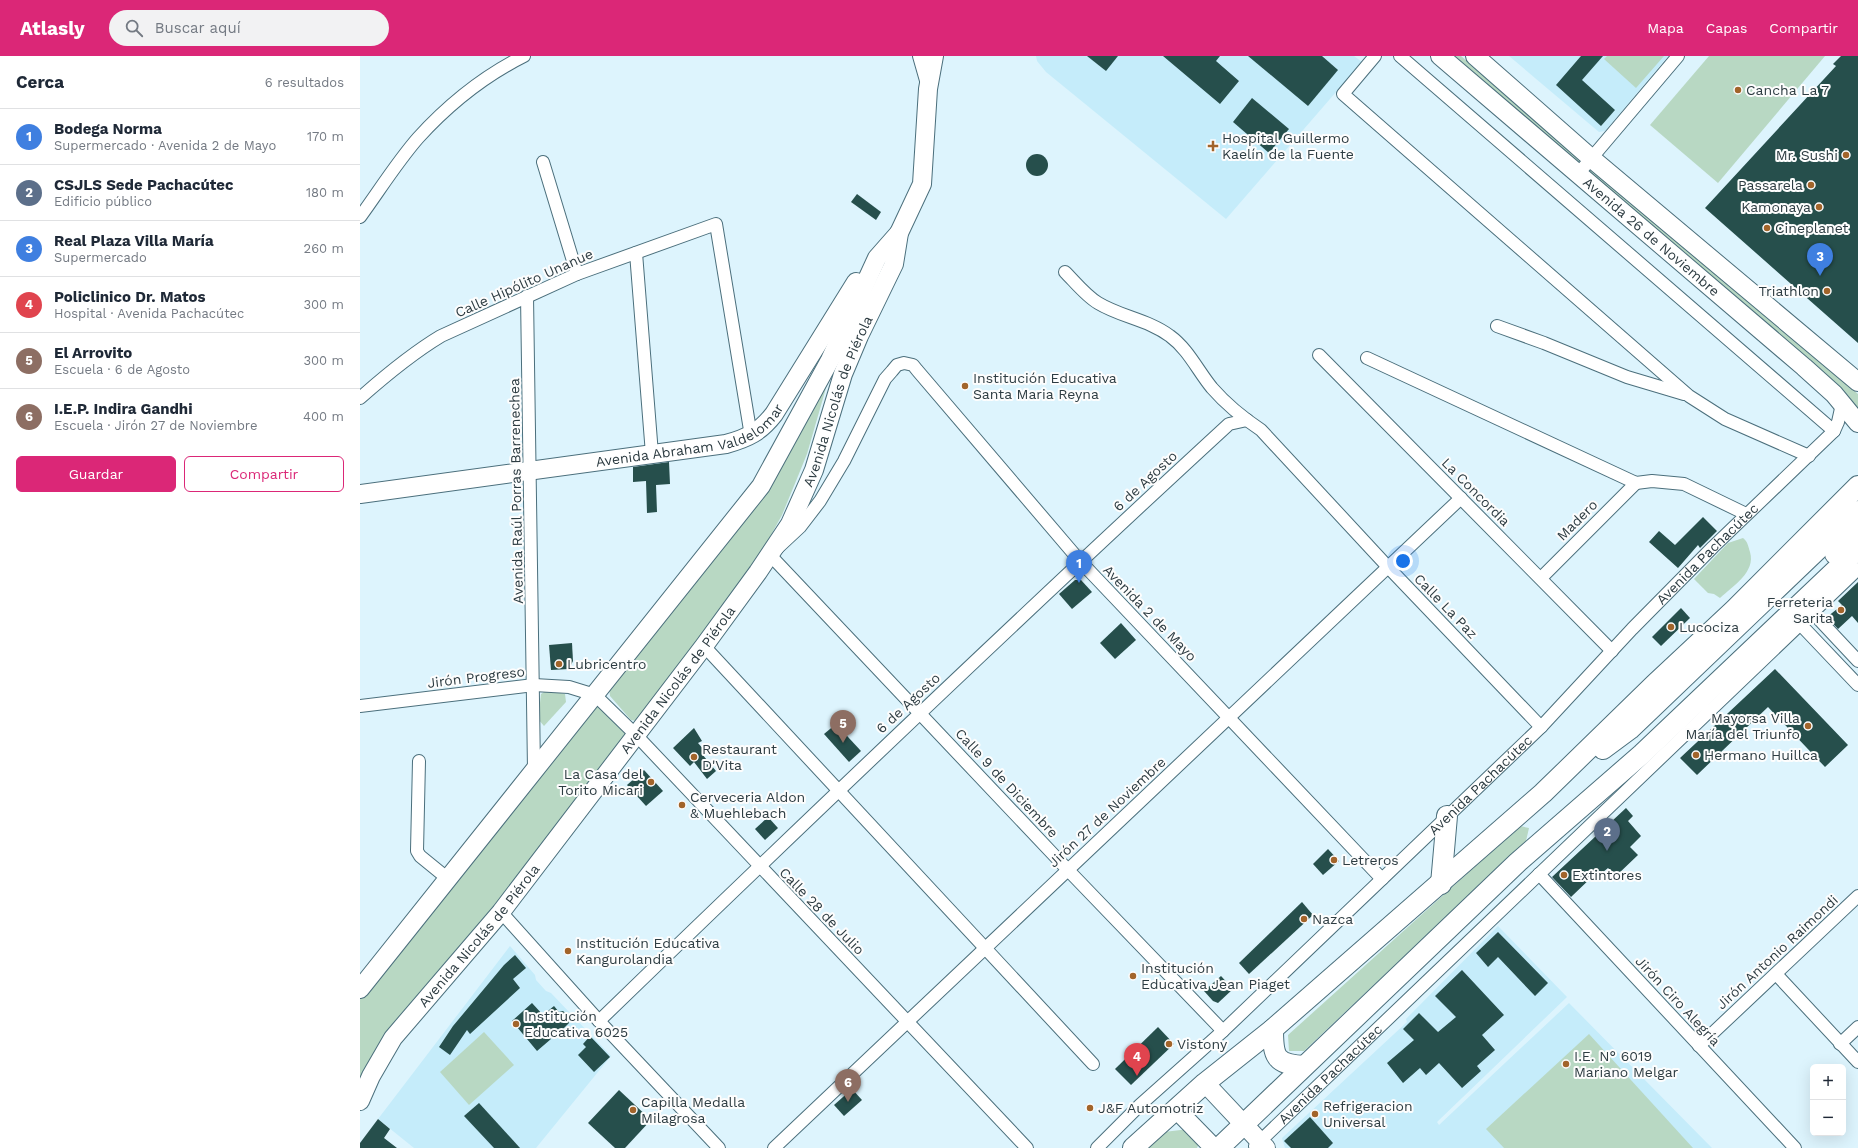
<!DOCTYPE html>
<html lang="es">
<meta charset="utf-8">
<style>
:root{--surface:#fff;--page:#f2f2f3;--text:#1f2937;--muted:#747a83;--line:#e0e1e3;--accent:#db2777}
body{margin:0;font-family:"Work Sans",sans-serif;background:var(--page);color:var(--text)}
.controls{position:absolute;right:12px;bottom:12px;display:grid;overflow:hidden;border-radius:6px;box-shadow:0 4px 16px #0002}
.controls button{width:36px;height:36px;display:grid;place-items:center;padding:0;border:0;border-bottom:1px solid var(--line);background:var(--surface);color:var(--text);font:20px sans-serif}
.you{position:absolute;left:1043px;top:505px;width:14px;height:14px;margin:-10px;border:3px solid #fff;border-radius:50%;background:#1a73e8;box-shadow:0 0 0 6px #1a73e833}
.badge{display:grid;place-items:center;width:26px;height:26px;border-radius:50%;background:var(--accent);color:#fff;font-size:13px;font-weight:700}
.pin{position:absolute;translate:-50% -33px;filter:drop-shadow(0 1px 2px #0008)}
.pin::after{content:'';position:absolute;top:21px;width:14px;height:12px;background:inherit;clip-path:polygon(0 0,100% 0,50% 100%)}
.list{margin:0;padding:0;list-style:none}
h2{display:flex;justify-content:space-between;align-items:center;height:52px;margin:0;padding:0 16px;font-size:17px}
h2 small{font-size:13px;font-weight:400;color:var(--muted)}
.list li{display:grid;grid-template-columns:26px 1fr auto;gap:12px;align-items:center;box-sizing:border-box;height:56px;padding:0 16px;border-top:1px solid var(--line)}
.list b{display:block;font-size:15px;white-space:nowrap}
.list p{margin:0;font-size:13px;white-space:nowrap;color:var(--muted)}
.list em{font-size:13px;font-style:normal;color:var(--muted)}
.actions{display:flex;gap:8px;padding:12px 16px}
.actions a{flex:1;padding:9px 0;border:1px solid var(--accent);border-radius:6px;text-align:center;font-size:14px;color:var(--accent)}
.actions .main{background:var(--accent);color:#fff}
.icon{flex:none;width:22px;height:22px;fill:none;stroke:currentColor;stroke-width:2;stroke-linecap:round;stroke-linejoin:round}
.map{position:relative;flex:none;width:1498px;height:1092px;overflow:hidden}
header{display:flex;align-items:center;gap:24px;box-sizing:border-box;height:56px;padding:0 20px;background:var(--accent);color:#fff}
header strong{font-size:19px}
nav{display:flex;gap:22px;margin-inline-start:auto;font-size:14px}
.search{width:280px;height:36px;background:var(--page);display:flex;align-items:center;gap:10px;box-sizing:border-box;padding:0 14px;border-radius:22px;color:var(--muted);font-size:15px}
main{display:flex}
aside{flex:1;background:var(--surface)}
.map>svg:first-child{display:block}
</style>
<header>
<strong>Atlasly</strong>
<div class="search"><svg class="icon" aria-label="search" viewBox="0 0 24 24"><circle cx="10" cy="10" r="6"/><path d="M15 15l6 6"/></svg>Buscar aquí</div>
<nav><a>Mapa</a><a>Capas</a><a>Compartir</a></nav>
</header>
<main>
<aside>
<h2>Cerca<small>6 resultados</small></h2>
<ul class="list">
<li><span class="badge" style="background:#3f7fe0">1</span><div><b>Bodega Norma</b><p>Supermercado · Avenida 2 de Mayo</p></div><em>170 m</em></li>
<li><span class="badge" style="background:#5c6f8a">2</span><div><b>CSJLS Sede Pachacútec</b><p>Edificio público</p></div><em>180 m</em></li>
<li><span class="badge" style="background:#3f7fe0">3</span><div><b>Real Plaza Villa María</b><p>Supermercado</p></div><em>260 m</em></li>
<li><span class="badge" style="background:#e0444e">4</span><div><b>Policlinico Dr. Matos</b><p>Hospital · Avenida Pachacútec</p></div><em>300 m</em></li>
<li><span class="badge" style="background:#8d6e63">5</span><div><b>El Arrovito</b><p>Escuela · 6 de Agosto</p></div><em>300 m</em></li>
<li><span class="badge" style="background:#8d6e63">6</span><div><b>I.E.P. Indira Gandhi</b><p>Escuela · Jirón 27 de Noviembre</p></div><em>400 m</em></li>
</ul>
<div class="actions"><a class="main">Guardar</a><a>Compartir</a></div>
</aside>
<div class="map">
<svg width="1498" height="1092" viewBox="0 0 1498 1092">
<rect width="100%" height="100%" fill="#ddf4fd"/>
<!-- built -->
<g fill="#c5ecfa">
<polygon points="676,0 994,0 1002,6 866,163 686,16 677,5"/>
<polygon points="1149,0 1308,0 1245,75 1239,76"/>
<polygon points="1138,870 1207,941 1077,1066 1079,1069 1209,947 1352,1092 925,1092 922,1082 1047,966 1046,963"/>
<polygon points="150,890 175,919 176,924 186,935 191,937 251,1000 176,1092 54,1092 18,1063"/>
</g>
<!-- green -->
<g fill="#b8d8c3">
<polygon points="1090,0 1101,0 1406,258 1498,338 1498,359"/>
<polygon points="1247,0 1304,0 1276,32 1244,3"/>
<polygon points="1349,0 1465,0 1358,127 1290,69"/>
<polygon points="468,325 447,398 436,425 422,459 391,515 276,665 271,664 250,640 249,631"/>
<path d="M1383,482C1388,486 1388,490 1390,496C1396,516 1373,530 1360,542L1354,538L1348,537L1334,523L1368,487Z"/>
<polygon points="187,634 205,638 206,646 184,670 178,663 181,638"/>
<polygon points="236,648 266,676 265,682 0,1027 0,942 230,650"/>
<polygon points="1160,770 1169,772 1166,785 944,995 929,995 928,979"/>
<polygon points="124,976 154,1009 109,1049 80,1016"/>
<polygon points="1229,978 1333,1092 1144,1092 1126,1073"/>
<polygon points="829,1073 840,1085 837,1092 788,1092 804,1076"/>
</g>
<!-- building -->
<g fill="#264f4c">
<polygon points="727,0 758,0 746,15"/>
<polygon points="803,0 860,0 856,5 879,25 860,48"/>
<polygon points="888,0 962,0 978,14 948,50"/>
<polygon points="1221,0 1243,0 1222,24 1255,54 1241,70 1196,29"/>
<polygon points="1481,0 1498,0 1498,287 1345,152 1476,10 1473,8"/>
<polygon points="892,42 929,73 909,97 873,66"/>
<circle cx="677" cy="109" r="11"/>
<polygon points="497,138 521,156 516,164 491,146"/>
<polygon points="309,406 310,428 296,429 297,456 287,457 286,425 273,426 273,411"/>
<polygon points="1343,461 1357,475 1340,492 1338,489 1318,512 1289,486 1299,475 1315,489"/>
<polygon points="715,524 721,524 732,536 712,553 699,538"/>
<polygon points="1498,526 1498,567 1492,560 1478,573 1467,561 1482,549 1478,545"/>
<polygon points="1321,552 1330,562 1301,590 1292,581"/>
<polygon points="761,567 776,584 755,603 740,587"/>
<polygon points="212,587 213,605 209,613 191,614 189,589"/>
<polygon points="1415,613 1488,689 1465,711 1408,651 1337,719 1320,702"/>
<polygon points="476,668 501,695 489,706 464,678"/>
<polygon points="334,672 342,685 338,687 345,695 342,698 356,715 347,723 334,706 330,710 313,692"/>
<polygon points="284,714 303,735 286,750 267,729"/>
<polygon points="1266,752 1273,760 1268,765 1281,780 1270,791 1278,799 1256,820 1248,812 1236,822 1234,819 1211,841 1192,821"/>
<polygon points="408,761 418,772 405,784 395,773"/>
<polygon points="968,793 979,805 963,819 953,808"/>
<polygon points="942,846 953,859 889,918 879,907"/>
<polygon points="1138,876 1188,927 1175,940 1138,901 1128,911 1116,897"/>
<polygon points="155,899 166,912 153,923 160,932 110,978 107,974 90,999 79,991 93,970 144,909"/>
<polygon points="1102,914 1144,959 1122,979 1135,994 1117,1010 1121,1015 1102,1032 1079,1007 1066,1019 1060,1012 1043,1027 1027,1007 1054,984 1043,973 1059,957 1078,976 1096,961 1075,940"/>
<polygon points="861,920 873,933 858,947 853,945 844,935"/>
<polygon points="172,947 183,959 194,950 199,956 203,955 209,960 209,967 201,975 187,979 191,983 177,995 152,965"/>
<polygon points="798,971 814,988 771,1029 755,1013"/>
<polygon points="230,980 250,1001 234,1016 218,999 226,991 223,988"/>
<polygon points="492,1033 502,1044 484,1060 474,1049"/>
<polygon points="259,1034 291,1064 265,1092 255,1092 228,1067"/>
<polygon points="119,1047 160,1092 134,1092 104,1060"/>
<polygon points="950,1061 973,1087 968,1092 931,1092 924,1085"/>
<polygon points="18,1063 30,1073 24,1082 37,1092 0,1092 0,1087"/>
</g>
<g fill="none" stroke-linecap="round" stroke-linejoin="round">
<defs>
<g id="street">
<polyline points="559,0 567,28"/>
<polyline points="1015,0 983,38 1329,340 1365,363 1449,400"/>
<polyline points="1040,0 1474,375"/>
<polyline points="183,106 217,218"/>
<polyline points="1218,118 1318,0"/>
<path d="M0,161C19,135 37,106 58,82C88,49 124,20 164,0"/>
<polyline points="276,197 292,398"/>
<path d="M705,216C715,226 726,240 738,247C761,261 789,264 810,280C828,293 838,315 852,332C866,348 883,362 901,374L1028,511L1181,671"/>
<polyline points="167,240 174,714"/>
<polyline points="1137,270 1184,287 1267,321 1324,338"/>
<polyline points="959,299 1252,595"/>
<polyline points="1007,302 1276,427 1292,425 1324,428 1386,458"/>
<path d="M0,342C26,319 51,298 81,280L217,218L356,168L391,380"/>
<polyline points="1181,522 1276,427"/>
<polyline points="1453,557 1498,605"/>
<polyline points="1441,569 1498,629"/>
<polyline points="344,590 733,1008"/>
<polyline points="0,650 174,629 209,631 235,639 277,680 667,1092"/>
<polyline points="59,705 57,795 60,800 87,822"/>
<polyline points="1179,818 1435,1092"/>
<polyline points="141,856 239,965 359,1092"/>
<polyline points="1416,918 1498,1006"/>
<path d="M239,965C447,764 656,564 869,368L887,364"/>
<polyline points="863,975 708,814 410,499 440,471 460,445 484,405 525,323 532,315 537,309 544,307 553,309 557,314 720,505 1022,823"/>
<polyline points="1480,988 1498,971"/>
<polyline points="1339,990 1498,840"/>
<path id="s1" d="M895,1090L1498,513"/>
<polyline points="414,1092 1101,442"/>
<path id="s2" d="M737,1092L780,1049L863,975L1181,671L1272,573L1353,491L1474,375L1478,366L1482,348"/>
</g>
<g id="secondary">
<path id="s3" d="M1080,0L1444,311L1474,338L1498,367"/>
<polyline points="1115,0 1231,102 1498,326"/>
<path id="s4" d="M0,438L366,388C388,382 400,376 414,358L496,226"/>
<polyline points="0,933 401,430 470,304 517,202 539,177"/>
<polyline points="845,1027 906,1092"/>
<path id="s5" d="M0,1045L11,1020L33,982L141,856L344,590L398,516L430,468L454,414L483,318L499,280L534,208L539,177L562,128L568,33L574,0"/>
<polyline points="816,1053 854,1092"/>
</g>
<g id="primary">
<polyline points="1475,498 1498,476"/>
<polyline points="1243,693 1270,673 1498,455"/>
<polyline points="1081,828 1087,760"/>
<path d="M913,973C913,1001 915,1008 944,1010"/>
<polyline points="773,1092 845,1027 913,973 1183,737 1295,628 1374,554 1498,430"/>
<polyline points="859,1092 1158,806 1282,698 1498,493"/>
</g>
</defs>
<!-- street casing -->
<use href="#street" stroke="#4b6f7c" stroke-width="14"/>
<!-- secondary casing -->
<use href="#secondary" stroke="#4b6f7c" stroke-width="20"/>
<!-- primary casing -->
<use href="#primary" stroke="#4b6f7c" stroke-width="22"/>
<!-- street -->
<use href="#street" stroke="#fff" stroke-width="12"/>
<!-- secondary -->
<use href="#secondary" stroke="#fff" stroke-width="18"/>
<!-- primary -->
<use href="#primary" stroke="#fff" stroke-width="20"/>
</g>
<!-- markers -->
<g fill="#a2642a" stroke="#fdfdfd" stroke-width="1.5">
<circle cx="1378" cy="34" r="4"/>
<path d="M851 84h4v4h4v4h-4v4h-4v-4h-4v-4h4z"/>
<circle cx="1486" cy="99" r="4"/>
<circle cx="1451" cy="129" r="4"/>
<circle cx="1459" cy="151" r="4"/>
<circle cx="1407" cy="172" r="4"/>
<circle cx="1467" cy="235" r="4"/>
<circle cx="605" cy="330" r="4"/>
<circle cx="1481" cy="554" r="4"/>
<circle cx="1311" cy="571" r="4"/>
<circle cx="199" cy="608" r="4"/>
<circle cx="1448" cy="670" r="4"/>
<circle cx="1336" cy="699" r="4"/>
<circle cx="334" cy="701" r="4"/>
<circle cx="291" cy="726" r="4"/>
<circle cx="322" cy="749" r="4"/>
<circle cx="974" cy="804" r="4"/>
<circle cx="1204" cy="819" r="4"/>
<circle cx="944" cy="863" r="4"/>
<circle cx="208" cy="895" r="4"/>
<circle cx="773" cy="920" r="4"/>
<circle cx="156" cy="968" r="4"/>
<circle cx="809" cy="988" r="4"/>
<circle cx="1206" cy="1008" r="4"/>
<circle cx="730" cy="1052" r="4"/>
<circle cx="273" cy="1054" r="4"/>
<circle cx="955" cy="1058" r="4"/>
</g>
<g text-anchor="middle" stroke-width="4" stroke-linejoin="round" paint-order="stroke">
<!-- poi labels -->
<g font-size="14" fill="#2d3c42" stroke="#fdfdfd" text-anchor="start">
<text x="1386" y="39">Cancha La 7</text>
<text x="862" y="87">Hospital Guillermo<tspan x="862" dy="16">Kaelín de la Fuente</tspan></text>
<text x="1478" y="104" text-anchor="end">Mr. Sushi</text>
<text x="1443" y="134" text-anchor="end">Passarela</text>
<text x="1451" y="156" text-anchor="end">Kamonaya</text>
<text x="1415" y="177">Cineplanet</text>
<text x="1459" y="240" text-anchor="end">Triathlon</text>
<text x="613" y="327">Institución Educativa<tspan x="613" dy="16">Santa Maria Reyna</tspan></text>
<text x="1473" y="551" text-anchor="end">Ferreteria<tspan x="1473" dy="16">Sarita</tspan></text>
<text x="1319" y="576">Lucociza</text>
<text x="207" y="613">Lubricentro</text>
<text x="1440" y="667" text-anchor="end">Mayorsa Villa<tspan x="1440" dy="16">María del Triunfo</tspan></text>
<text x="342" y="698">Restaurant<tspan x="342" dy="16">D'Vita</tspan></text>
<text x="1344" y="704">Hermano Huillca</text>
<text x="283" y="723" text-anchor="end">La Casa del<tspan x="283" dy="16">Torito Micari</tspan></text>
<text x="330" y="746">Cerveceria Aldon<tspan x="330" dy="16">&amp; Muehlebach</tspan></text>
<text x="982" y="809">Letreros</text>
<text x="1212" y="824">Extintores</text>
<text x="952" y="868">Nazca</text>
<text x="216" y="892">Institución Educativa<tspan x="216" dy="16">Kangurolandia</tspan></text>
<text x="781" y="917">Institución<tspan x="781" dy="16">Educativa Jean Piaget</tspan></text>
<text x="164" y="965">Institución<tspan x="164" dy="16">Educativa 6025</tspan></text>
<text x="817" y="993">Vistony</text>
<text x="1214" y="1005">I.E. N° 6019<tspan x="1214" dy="16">Mariano Melgar</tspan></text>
<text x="281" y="1051">Capilla Medalla<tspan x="281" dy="16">Milagrosa</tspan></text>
<text x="963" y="1055">Refrigeracion<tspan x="963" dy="16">Universal</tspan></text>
<text x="738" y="1057">J&amp;F Automotriz</text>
</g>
<!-- street labels -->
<g font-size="14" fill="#2d3c42" stroke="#fdfdfd">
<text dy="5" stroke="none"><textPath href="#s3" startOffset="278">Avenida 26 de Noviembre</textPath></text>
<text transform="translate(164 227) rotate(-24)" y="5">Calle Hipólito Unanue</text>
<text dy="5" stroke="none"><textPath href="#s5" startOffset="853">Avenida Nicolás de Piérola</textPath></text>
<text dy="5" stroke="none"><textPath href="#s4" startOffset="338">Avenida Abraham Valdelomar</textPath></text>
<text transform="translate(785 425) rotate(-43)" y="5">6 de Agosto</text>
<text transform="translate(156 435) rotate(-91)" y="5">Avenida Raúl Porras Barrenechea</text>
<text transform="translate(1116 436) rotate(45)" y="5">La Concordia</text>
<text transform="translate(1217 464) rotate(-45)" y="5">Madero</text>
<text dy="5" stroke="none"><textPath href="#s2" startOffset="852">Avenida Pachacútec</textPath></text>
<text transform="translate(1086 550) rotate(46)" y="5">Calle La Paz</text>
<text transform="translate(790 557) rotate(46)" y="5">Avenida 2 de Mayo</text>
<text transform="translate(116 621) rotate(-7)" y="5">Jirón Progreso</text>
<text dy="5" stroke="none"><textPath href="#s5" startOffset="529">Avenida Nicolás de Piérola</textPath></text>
<text transform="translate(548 647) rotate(-43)" y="5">6 de Agosto</text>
<text transform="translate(647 727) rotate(47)" y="5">Calle 9 de Diciembre</text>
<text dy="5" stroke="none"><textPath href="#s2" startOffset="528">Avenida Pachacútec</textPath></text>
<text transform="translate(747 756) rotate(-43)" y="5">Jirón 27 de Noviembre</text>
<text transform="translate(462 855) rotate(46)" y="5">Calle 28 de Julio</text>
<text dy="5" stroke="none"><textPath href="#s5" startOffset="205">Avenida Nicolás de Piérola</textPath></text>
<text transform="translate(1417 896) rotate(-43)" y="5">Jirón Antonio Raimondi</text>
<text transform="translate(1318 945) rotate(47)" y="5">Jirón Ciro Alegría</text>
<text dy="5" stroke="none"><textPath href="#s1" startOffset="104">Avenida Pachacútec</textPath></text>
</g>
</g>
</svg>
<div class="controls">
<button>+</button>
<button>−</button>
</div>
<div class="you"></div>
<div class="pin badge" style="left:719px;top:527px;background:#3f7fe0">1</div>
<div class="pin badge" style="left:1247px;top:795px;background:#5c6f8a">2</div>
<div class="pin badge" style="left:1460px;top:220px;background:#3f7fe0">3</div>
<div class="pin badge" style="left:777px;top:1020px;background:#e0444e">4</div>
<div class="pin badge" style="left:483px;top:687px;background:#8d6e63">5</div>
<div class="pin badge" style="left:488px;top:1046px;background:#8d6e63">6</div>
</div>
</main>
